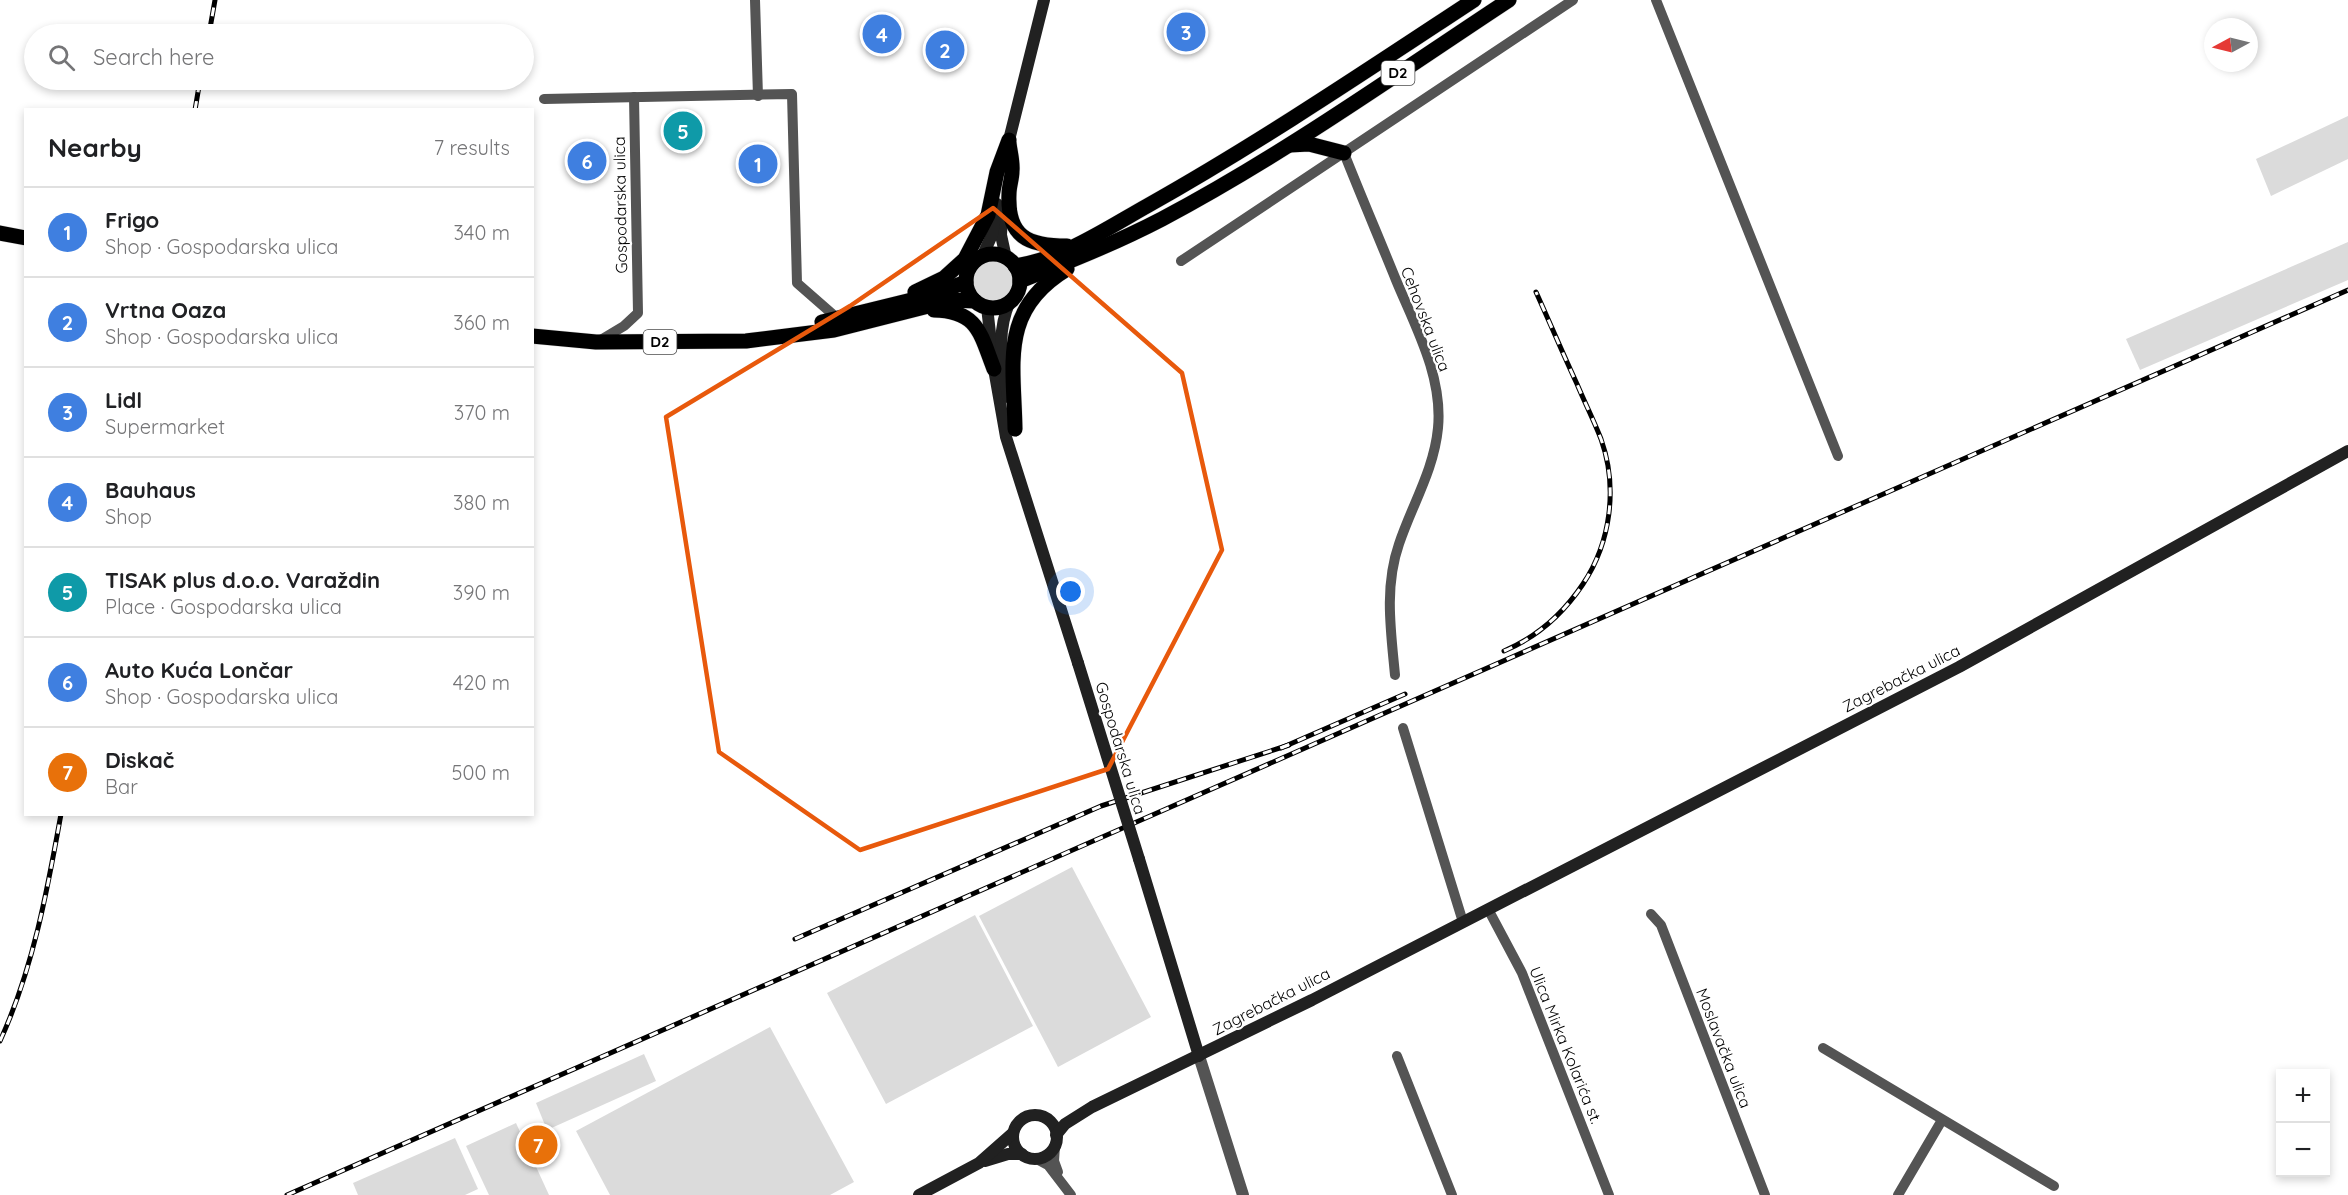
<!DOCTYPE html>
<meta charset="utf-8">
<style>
:root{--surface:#fff;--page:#f6f6f6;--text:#202124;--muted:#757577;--line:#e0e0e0;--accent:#000}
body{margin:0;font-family:Quicksand,sans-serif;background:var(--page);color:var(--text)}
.controls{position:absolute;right:18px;bottom:18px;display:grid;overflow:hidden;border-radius:0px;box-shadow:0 3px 9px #0003}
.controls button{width:54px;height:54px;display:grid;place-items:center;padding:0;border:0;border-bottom:2px solid var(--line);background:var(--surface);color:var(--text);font:30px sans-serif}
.compass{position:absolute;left:2204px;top:18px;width:54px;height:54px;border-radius:50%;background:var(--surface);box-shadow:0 3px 9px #0003;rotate:263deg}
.you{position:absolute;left:1071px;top:592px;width:21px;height:21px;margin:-15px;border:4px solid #fff;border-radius:50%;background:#1a73e8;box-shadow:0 0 0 9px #1a73e833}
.badge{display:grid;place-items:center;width:39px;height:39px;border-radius:50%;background:var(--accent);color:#fff;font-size:20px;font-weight:700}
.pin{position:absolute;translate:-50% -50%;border:3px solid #fff;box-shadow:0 2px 6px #0006}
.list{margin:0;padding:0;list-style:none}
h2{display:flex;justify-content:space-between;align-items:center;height:78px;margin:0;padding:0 24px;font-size:26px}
h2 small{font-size:20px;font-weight:400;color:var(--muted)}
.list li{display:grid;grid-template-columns:39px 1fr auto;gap:18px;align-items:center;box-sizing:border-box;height:90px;padding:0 24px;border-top:2px solid var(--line)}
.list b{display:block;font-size:22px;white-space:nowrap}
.list p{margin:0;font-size:20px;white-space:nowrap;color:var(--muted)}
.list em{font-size:20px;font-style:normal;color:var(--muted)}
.icon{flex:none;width:33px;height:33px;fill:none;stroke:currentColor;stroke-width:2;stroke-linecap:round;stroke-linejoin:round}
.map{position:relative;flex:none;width:2348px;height:1195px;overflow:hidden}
.search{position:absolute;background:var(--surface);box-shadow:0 3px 9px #0003;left:24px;top:24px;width:510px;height:66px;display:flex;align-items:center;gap:15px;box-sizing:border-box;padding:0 21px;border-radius:33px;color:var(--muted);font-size:22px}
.panel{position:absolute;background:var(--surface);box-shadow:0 3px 9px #0003;left:24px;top:108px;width:510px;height:708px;border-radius:0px}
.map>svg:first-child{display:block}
</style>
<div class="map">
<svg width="2348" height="1195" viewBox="0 0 2348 1195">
<rect width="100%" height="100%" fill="#fff"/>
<!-- green -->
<g fill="#dbdbdb">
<polygon points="2348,116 2348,159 2271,196 2256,159"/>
<polygon points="2348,242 2348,280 2140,370 2126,339"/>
<circle cx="994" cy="282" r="21"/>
<polygon points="1072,867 1151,1017 1058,1067 979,916"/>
<polygon points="975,915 1033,1026 886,1104 827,993"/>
<polygon points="770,1027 854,1182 830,1195 610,1195 576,1131"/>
<polygon points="644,1054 656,1081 547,1130 536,1103"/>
<polygon points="516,1123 549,1195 489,1195 466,1146"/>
<polygon points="455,1138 478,1189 465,1195 358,1195 353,1183"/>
</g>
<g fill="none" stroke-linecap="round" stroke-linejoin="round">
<defs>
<g id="primary">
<path d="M1009,143C1010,152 1013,162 1012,171C1012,179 1009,186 1009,194C1007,237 1028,246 1067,246"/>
<polyline points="1290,145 1309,144 1344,153"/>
<polyline points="0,233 26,238"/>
<circle cx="993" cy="281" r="27"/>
<path d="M1015,266C1062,259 1106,229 1147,206C1259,143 1366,71 1474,0"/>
<path d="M1020,281C1068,262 1116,243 1162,219C1283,155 1395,75 1509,0"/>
<polyline points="915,292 944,278 965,259 988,215 997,172 1009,140"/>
<path d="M934,310C978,311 980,333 994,369"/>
<polyline points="822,322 928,296 966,282"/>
<polyline points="532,336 596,342 746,341 834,330 952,300 975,301"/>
<path d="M1015,429C1014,363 999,310 1067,269"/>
</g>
</defs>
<!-- primary casing -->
<use href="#primary" stroke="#dbdbdb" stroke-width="16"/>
<!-- minor -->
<g stroke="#545454" stroke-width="10">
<polyline points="755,0 758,96"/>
<polyline points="1656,0 1838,456"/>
<polyline points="544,99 792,94 797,283 837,318"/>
<path d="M1344,153C1361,196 1379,238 1396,280C1415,326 1443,376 1438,428C1434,470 1412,505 1399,544C1384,587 1391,632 1395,675"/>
<polyline points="1181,261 1573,0"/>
<polyline points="599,341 624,326 638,313 634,97"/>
<polyline points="1403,728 1463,922"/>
<polyline points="1488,909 1522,973 1609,1195"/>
<polyline points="1651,914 1661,925 1765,1195"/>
<polyline points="1823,1048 2054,1186"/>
<polyline points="1397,1056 1452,1195"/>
<polyline points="1055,1146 1054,1161 1058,1172"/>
<polyline points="1035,1158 1048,1165 1071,1195"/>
<polyline points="1898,1195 1942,1120"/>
</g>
<!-- tertiary -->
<polyline stroke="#545454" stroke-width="12" points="1199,1056 1243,1195"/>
<!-- secondary -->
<g stroke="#212121" stroke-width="12">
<polyline points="1007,148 1044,0"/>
<polyline points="1002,213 1001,235 1006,258"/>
<polyline points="982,257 992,235 997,204"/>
<polyline points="987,307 994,369 1006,437 1078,663"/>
<path d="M1008,397C1003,361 995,336 1010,301"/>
<polyline points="1139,859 1199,1056"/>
<circle cx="1035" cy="1137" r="22"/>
<polyline points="1056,1135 1065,1124 1092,1107 1312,1000 1959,667 2348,451"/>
<polyline points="985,1161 1008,1154 1022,1154"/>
<polyline points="919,1195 979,1163 1013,1133"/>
</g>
<!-- primary -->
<use href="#primary" stroke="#000" stroke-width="15"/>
<defs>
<g id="rail">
<polyline points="209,34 215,0"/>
<polyline points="195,110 200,80"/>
<path d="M1504,651C1537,637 1563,614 1583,584C1611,542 1618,487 1601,439C1594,421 1585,403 1577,384C1563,354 1550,323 1536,292"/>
<polyline points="1281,748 1405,694"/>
<polyline points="795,939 1101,806 1289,745"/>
<path d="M0,1041C33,969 47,892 61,814"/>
<polyline points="287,1195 2348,290"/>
</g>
</defs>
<!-- rail casing -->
<use href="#rail" stroke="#000" stroke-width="5"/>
<!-- rail -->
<use href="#rail" stroke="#fff" stroke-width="3" stroke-dasharray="9" stroke-linecap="butt"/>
<!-- secondary-bridge -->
<polyline stroke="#212121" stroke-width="12" points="1078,663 1139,859"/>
</g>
<!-- marked area -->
<path fill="none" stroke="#e8590c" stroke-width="4.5" stroke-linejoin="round" d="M993,208L1182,373L1222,550L1108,769L860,850L719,752L666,417L850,306Z"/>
<g text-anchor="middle" stroke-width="4.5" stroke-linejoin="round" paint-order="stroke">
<!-- shield labels -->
<g fill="#fff" stroke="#4c4c4c" stroke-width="1.5">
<rect x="1381.5" y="61" width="33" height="24" rx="4.5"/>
<rect x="643.5" y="330" width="33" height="24" rx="4.5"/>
</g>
<g font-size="15" font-weight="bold" fill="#000">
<text x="1398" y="78">D2</text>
<text x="660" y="347">D2</text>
</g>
<!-- street labels -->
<g font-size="16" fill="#000" stroke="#fff">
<text transform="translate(620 205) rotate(-91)" y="6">Gospodarska ulica</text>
<text transform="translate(1426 319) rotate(69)" y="6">Cehovska ulica</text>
<text transform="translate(1901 678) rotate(-27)" y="6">Zagrebačka ulica</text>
<text transform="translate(1121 748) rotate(73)" y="6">Gospodarska ulica</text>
<text transform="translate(1271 1001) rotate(-27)" y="6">Zagrebačka ulica</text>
<text transform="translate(1566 1045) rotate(68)" y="6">Ulica Mirka Kolarića st.</text>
<text transform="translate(1724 1048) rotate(69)" y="6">Moslavačka ulica</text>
</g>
</g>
</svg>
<div class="controls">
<button>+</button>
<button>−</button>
</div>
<svg class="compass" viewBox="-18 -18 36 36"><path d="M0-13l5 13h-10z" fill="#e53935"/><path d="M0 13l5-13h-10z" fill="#757577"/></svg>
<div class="you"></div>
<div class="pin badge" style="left:758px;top:164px;background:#3f7fe0">1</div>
<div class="pin badge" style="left:945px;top:50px;background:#3f7fe0">2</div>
<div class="pin badge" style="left:1186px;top:32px;background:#3f7fe0">3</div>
<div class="pin badge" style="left:882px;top:34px;background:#3f7fe0">4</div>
<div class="pin badge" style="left:683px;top:131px;background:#0f9aa8">5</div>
<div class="pin badge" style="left:587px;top:161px;background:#3f7fe0">6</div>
<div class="pin badge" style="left:538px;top:1145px;background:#e8710a">7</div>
<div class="search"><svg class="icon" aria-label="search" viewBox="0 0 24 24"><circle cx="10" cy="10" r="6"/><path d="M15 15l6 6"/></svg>Search here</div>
<section class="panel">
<h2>Nearby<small>7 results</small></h2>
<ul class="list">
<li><span class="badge" style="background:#3f7fe0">1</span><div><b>Frigo</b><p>Shop · Gospodarska ulica</p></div><em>340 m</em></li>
<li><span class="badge" style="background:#3f7fe0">2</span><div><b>Vrtna Oaza</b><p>Shop · Gospodarska ulica</p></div><em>360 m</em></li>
<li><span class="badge" style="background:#3f7fe0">3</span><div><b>Lidl</b><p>Supermarket</p></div><em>370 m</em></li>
<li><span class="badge" style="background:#3f7fe0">4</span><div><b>Bauhaus</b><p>Shop</p></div><em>380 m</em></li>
<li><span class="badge" style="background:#0f9aa8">5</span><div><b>TISAK plus d.o.o. Varaždin</b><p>Place · Gospodarska ulica</p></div><em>390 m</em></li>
<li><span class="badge" style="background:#3f7fe0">6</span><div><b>Auto Kuća Lončar</b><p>Shop · Gospodarska ulica</p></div><em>420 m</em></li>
<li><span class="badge" style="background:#e8710a">7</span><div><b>Diskač</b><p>Bar</p></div><em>500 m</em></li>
</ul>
</section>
</div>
